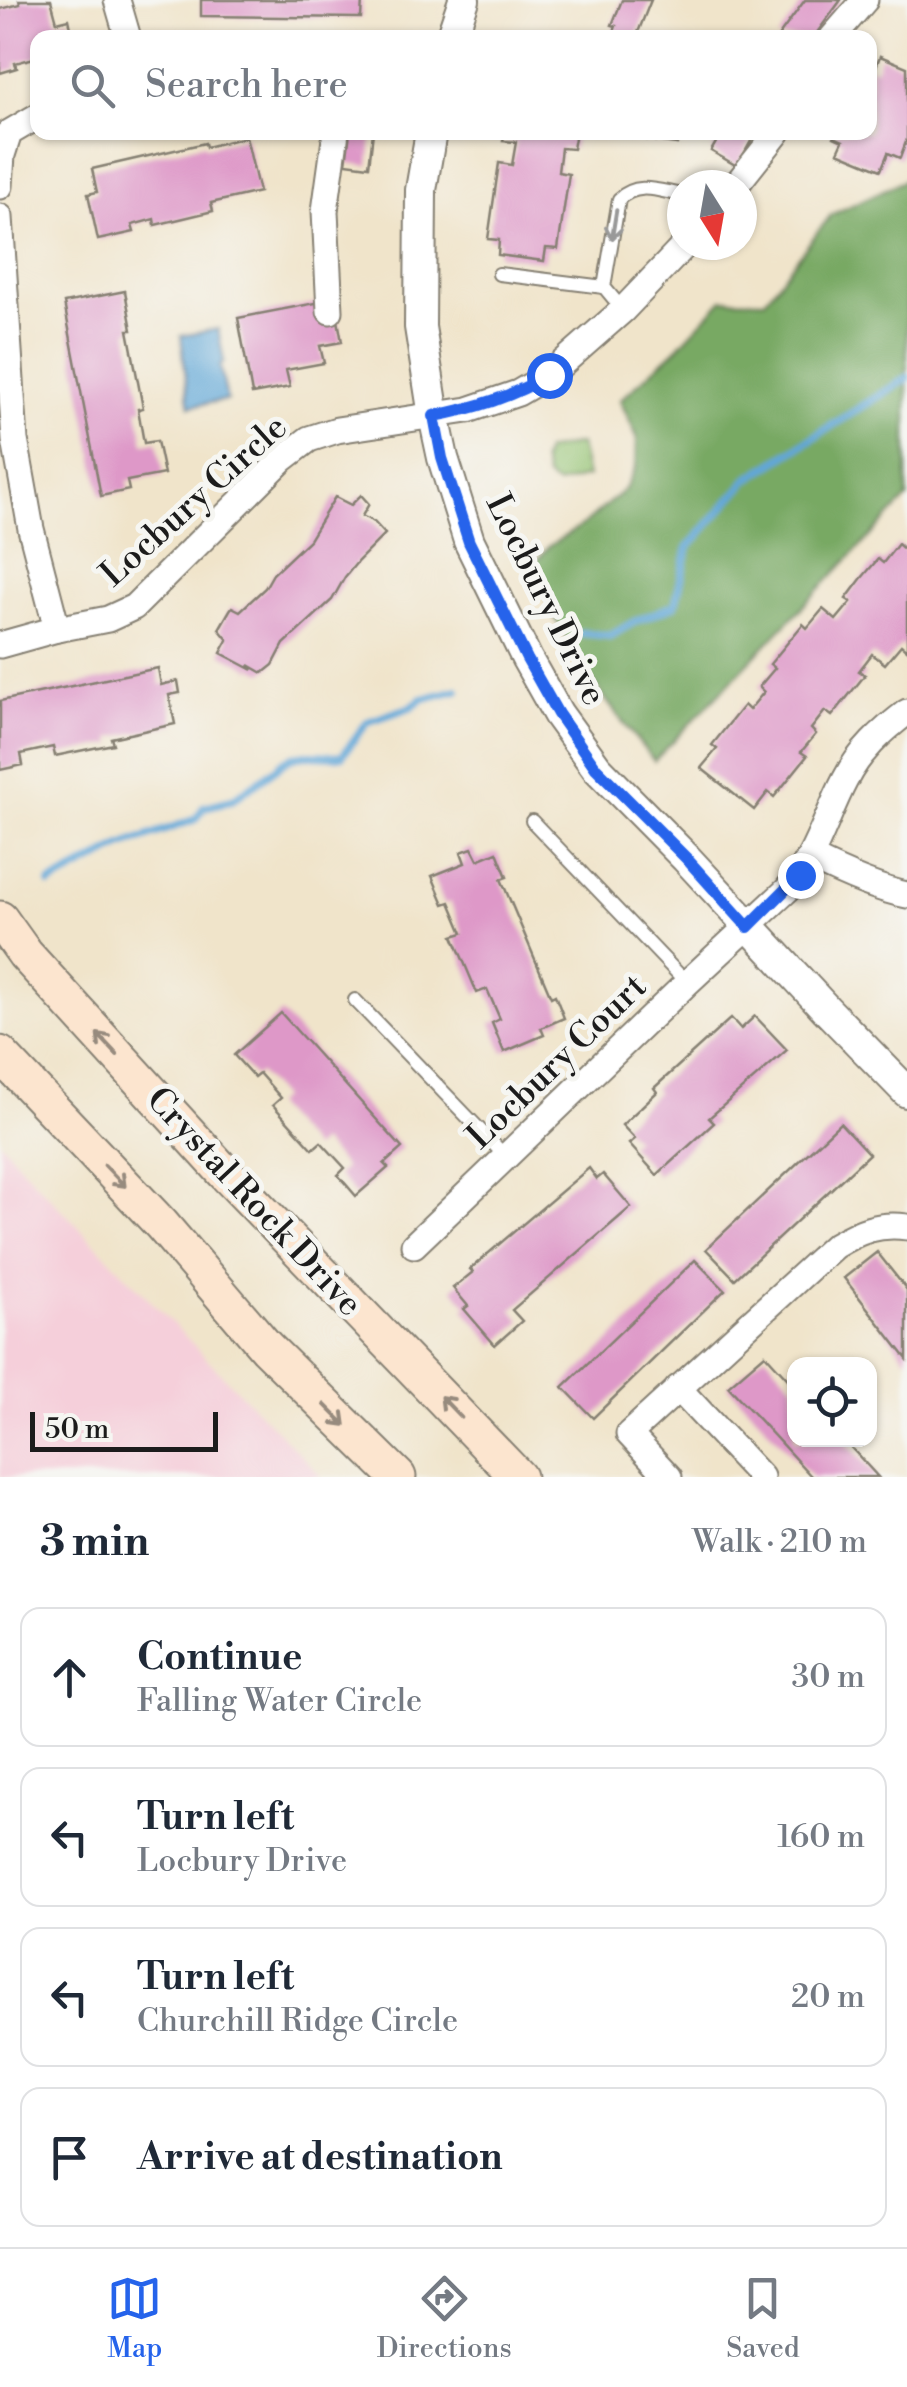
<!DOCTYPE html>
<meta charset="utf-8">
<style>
:root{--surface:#fff;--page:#f2f2f3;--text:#1f2937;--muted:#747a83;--line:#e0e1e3;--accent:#2563eb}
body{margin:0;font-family:"Libre Bodoni",serif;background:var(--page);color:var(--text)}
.controls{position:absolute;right:30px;bottom:30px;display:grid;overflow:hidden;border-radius:20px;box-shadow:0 2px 8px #0004}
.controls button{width:90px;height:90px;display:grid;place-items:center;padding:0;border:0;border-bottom:2px solid var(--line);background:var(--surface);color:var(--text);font:50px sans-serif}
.compass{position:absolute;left:667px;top:170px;width:90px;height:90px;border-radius:50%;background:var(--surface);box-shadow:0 2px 8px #0004;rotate:169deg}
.scale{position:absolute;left:30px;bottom:25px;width:188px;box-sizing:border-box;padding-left:10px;border:5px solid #1c1c1c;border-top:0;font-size:28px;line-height:35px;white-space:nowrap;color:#1c1c1c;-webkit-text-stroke:8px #f6f6f2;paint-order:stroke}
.stop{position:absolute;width:30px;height:30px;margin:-22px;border:8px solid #2563eb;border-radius:50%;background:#fff}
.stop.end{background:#2563eb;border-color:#fff;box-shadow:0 2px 10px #0008}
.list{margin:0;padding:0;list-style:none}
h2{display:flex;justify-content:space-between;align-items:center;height:130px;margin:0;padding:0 40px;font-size:42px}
h2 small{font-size:32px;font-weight:400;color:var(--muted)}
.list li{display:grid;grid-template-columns:65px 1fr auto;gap:30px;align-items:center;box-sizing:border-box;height:140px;margin:0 20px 20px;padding:0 20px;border:2px solid var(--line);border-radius:20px}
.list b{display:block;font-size:38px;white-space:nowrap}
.list p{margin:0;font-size:32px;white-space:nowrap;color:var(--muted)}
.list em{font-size:32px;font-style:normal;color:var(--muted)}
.icon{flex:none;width:55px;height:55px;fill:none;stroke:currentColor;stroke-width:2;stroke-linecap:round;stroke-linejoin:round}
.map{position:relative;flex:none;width:907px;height:1477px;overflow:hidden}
.search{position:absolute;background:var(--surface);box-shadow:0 2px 8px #0004;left:30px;right:30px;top:30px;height:110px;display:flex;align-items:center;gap:25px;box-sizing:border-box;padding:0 35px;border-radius:20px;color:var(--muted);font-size:38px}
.sheet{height:770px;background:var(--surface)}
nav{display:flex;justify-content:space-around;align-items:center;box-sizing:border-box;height:140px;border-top:2px solid var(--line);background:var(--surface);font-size:28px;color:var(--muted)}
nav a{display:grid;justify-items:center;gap:5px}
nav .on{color:var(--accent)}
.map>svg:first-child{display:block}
</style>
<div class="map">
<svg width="907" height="1477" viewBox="0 0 907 1477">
<rect width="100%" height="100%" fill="#f6f6f2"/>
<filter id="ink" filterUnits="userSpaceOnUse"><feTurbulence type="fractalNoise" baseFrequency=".01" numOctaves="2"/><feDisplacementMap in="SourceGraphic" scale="20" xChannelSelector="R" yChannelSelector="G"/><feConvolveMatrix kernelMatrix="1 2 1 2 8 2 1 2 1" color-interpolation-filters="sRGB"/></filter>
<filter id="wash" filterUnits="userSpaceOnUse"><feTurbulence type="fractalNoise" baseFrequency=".0048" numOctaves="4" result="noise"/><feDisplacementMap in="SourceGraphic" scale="40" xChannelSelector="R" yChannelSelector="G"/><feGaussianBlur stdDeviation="2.25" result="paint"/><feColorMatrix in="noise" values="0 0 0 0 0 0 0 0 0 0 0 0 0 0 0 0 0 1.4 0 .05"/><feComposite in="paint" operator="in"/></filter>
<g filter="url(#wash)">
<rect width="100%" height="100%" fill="#f0e4ca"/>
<!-- built -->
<polygon fill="#f5cfda" points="0,1141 34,1181 322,1477 0,1477"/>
<!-- green -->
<polygon fill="#95c372" stroke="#587047" stroke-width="2.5" points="580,444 587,477 557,485 546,477 542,460 545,451"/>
<!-- forest -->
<path fill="#78a964" stroke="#4a6240" stroke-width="2.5" d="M907,179V498L654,761C603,699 560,642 533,566L549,546L586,523L625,489L636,467L637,437L620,400L674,351L723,299L765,300L831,215Z"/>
<!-- water -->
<path fill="#62a7d7" stroke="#3f627a" stroke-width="2.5" d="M218,329L224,362L220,366L227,400L190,406C185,382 185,361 181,336Z"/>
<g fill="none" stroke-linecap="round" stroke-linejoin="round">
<!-- stream -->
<g stroke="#62a7d7" stroke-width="8">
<polyline points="582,633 610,636 634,622 675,605 688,548 748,479 907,378"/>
<path d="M50,884L121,846L196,819L204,807L232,800L277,768C292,748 321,757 342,756L367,722L411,707L422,699L457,690"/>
</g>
</g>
<g id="blocks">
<!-- building -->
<g fill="#de98c8">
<polygon points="19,0 51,0 57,22 69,19 72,33 57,38 38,38 38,57 15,63 17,68 0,73 0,9 20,4"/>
<polygon points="201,0 362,0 361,18 201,16"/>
<polygon points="622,0 651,0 637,35 634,34 632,38 614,32 616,26 612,25"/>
<polygon points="805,0 841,0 813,38 777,38"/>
<polygon points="880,56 907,67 907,139 900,158 888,153 881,170 838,152 843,141 834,137 836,132 870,132 870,67 875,69"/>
<polygon points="350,132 373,132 369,166 346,163"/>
<polygon points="505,132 576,132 573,149 561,148 558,172 569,174 558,249 546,248 544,261 498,255 499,240 488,239 499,163 512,165 516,142 503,141"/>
<polygon points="611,132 679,132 677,144 611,135"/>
<polygon points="722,132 756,132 737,166 711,151"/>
<polygon points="246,137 259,192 211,203 213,211 155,225 154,219 132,225 134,232 98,240 88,194 97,192 92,169 205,143 206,147"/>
<polygon points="125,291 132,330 128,330 143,408 138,409 144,443 157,441 164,474 127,481 129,490 101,496 64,303"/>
<polygon points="321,302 325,323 338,320 342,342 320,346 324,363 286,370 290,387 252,394 238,318"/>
<polygon points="361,495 369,504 362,516 374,522 385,534 358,561 345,577 332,600 284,644 273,665 263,673 249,665 253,670 221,653 228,640 219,629 230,610 232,607 240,611 265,588 273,574 309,540 335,497 351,505"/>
<polygon points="898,544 907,552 907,650 901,645 885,664 872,654 859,671 865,675 832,716 825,711 811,729 816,734 801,752 807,756 774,797 768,792 754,810 701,768 717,749 712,745 744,705 749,710 764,692 759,687 775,668 770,664 803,624 807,628 823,609 836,620 851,602 846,599 861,579 878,559 883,563"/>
<polygon points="158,668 161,685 178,681 180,693 169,695 175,724 111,738 113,744 55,756 53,747 21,754 23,765 0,770 0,701"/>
<polygon points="472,848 478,860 497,852 507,877 501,879 551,997 555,995 564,1018 541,1028 544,1035 504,1052 492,1023 500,1019 487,989 477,993 453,936 463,933 450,902 444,904 432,876 465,863 461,852"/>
<polygon points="281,1013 402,1148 384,1164 388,1168 356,1196 338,1175 345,1168 321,1142 313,1149 273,1105 281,1098 259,1073 254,1077 234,1055"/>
<polygon points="755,1016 787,1050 709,1118 714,1123 657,1175 629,1144 635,1139 622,1125 657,1092 654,1088 731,1018 741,1029"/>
<polygon points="840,1123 869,1154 735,1279 706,1249"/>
<polygon points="589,1168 597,1179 603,1174 631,1207 512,1310 522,1321 495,1345 464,1309 468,1306 453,1288 473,1272 470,1269"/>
<polygon points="877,1252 907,1290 907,1359 844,1278"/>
<polygon points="695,1260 725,1290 593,1418 563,1387"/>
<polygon points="765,1354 794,1386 794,1440 844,1440 878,1477 812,1477 728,1386"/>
</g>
</g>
</g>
<g filter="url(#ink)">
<use href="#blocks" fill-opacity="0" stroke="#868073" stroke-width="2.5"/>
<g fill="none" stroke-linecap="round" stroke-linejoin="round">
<defs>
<g id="service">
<polyline points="499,274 604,287"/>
<path d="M623,310L604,287L619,199C638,181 658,191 682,195"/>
<polyline points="532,821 687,983"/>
<polyline points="355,1000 507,1158"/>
</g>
<g id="minor">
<polyline points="117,0 128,38"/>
<polyline points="832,38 865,0"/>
<polyline points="736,185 778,132"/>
<polyline points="0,186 2,155 9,133 38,116"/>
<polyline points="0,217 15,440 31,529 57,629 108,619 134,607 283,459 309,439 337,430 468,410 518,393 549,375 623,310 685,245"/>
<polyline points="330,311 325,211 336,132"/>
<polyline points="0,645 57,629"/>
<path d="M811,858C839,872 876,889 907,895"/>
<path d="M414,1245L687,983L787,890C816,858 825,818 845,780C859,752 882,731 907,712"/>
<polyline points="678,1388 761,1477"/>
<path d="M669,1477L629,1434L834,1246C859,1231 878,1223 907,1227"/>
</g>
<g id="tertiary">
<polyline points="451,38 464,0"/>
<polyline points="431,132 421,190 420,327 434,416 443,458 469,541 527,659 558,714 597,768 686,858 826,1009 907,1092"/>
</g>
<g id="secondary">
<polyline points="0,919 25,954 225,1173 518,1477"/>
<polyline points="0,1054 161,1224 266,1347 398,1477"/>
</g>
</defs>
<!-- service casing -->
<use href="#service" stroke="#868073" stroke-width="16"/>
<!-- minor casing -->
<use href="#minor" stroke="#868073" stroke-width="29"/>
<!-- tertiary casing -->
<use href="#tertiary" stroke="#868073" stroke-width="34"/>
<!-- secondary casing -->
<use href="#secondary" stroke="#868073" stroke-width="39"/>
<!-- service -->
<use href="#service" stroke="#fff" stroke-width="12"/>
<!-- minor -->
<use href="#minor" stroke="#fff" stroke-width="25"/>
<!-- tertiary -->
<use href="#tertiary" stroke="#fff" stroke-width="30"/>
<!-- secondary -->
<use href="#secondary" stroke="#fce5cf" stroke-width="35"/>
</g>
<!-- one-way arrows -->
<defs><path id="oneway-shaft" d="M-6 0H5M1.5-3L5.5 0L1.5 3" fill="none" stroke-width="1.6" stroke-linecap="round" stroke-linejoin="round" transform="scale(2.5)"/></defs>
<use stroke="#999" href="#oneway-shaft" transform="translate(614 225) rotate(99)"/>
<g stroke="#978b7e">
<use href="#oneway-shaft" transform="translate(107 1044) rotate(-133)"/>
<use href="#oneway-shaft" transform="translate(115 1176) rotate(46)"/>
<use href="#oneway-shaft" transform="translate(451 1407) rotate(-134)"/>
<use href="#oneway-shaft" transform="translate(335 1415) rotate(45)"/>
</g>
</g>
<g fill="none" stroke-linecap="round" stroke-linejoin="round" filter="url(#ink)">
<!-- route -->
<path stroke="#2563eb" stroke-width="12" d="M549,375C511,397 476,408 434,416L442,458L469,542L527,659L558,714L596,768L686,858L748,927L800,875"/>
</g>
<g text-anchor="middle" stroke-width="10" stroke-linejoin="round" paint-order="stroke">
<!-- street labels -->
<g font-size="35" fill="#1c1c1c" stroke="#f6f6f2">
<text transform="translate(193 500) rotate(-42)" y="12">Locbury Circle</text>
<text transform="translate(547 599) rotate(64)" y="12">Locbury Drive</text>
<text transform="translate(556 1061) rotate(-44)" y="12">Locbury Court</text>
<text transform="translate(255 1201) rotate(47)" y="12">Crystal Rock Drive</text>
</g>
</g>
</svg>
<div class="controls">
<button><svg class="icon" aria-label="locate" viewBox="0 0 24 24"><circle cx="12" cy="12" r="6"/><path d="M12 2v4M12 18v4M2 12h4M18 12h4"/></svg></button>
</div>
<svg class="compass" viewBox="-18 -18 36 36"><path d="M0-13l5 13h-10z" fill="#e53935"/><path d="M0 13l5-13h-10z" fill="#747a83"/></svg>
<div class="scale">50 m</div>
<div class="stop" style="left:549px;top:375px"></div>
<div class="stop end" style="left:800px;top:875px"></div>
<div class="search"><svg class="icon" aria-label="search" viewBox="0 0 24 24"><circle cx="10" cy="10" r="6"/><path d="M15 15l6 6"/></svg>Search here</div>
</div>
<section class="sheet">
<h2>3 min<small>Walk · 210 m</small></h2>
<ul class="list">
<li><svg class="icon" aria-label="ahead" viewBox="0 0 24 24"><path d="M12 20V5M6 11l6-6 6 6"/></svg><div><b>Continue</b><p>Falling Water Circle</p></div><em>30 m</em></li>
<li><svg class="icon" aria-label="left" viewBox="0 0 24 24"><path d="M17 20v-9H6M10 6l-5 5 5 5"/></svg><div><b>Turn left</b><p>Locbury Drive</p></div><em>160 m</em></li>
<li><svg class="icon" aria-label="left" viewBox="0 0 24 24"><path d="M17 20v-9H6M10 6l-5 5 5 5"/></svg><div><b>Turn left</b><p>Churchill Ridge Circle</p></div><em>20 m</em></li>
<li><svg class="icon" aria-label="arrive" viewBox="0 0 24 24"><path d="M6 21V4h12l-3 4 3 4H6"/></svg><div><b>Arrive at destination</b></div></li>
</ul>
</section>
<nav>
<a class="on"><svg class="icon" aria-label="map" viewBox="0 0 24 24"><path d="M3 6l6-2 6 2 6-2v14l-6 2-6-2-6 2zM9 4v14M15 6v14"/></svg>Map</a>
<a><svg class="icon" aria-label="directions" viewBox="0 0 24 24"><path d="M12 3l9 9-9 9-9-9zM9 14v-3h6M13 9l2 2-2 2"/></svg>Directions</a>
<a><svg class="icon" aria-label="saved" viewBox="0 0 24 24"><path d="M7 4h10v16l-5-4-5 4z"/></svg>Saved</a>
</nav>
